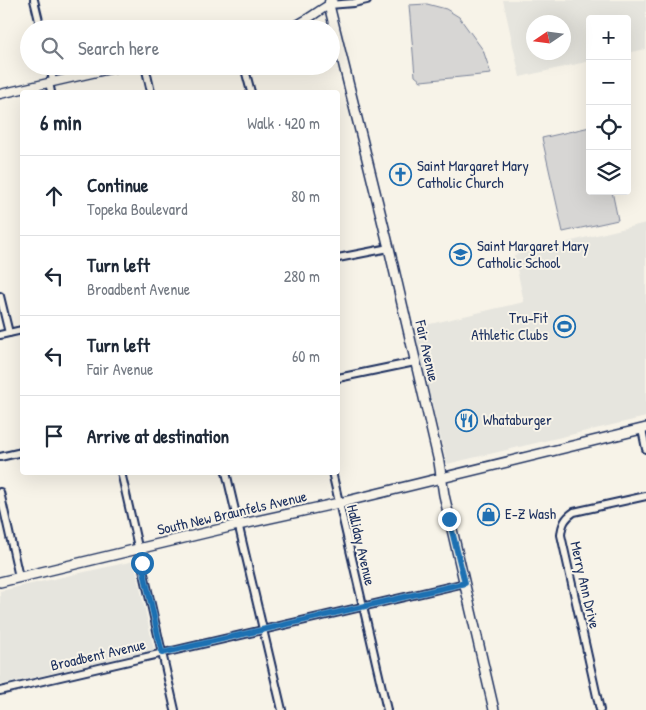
<!DOCTYPE html>
<meta charset="utf-8">
<style>
:root{--surface:#fff;--page:#f6f6f7;--text:#1f2937;--muted:#747a83;--line:#e0e1e3}
body{margin:0;font-family:"Patrick Hand",sans-serif;background:var(--page);color:var(--text)}
.controls{position:absolute;right:15px;top:15px;display:grid;overflow:hidden;border-radius:5px;box-shadow:0 5px 20px #0002}
.controls button{width:45px;height:45px;display:grid;place-items:center;padding:0;border:0;border-bottom:1px solid var(--line);background:var(--surface);color:var(--text);font:25px sans-serif}
.compass{position:absolute;left:526px;top:15px;width:45px;height:45px;border-radius:50%;background:var(--surface);box-shadow:0 5px 20px #0002;rotate:257deg}
.stop{position:absolute;width:15px;height:15px;margin:-11px;border:4px solid #1f6fb2;border-radius:50%;background:#fff}
.stop.end{background:#1f6fb2;border-color:#fff;box-shadow:0 1px 5px #0008}
.list{margin:0;padding:0;list-style:none}
h2{display:flex;justify-content:space-between;align-items:center;height:65px;margin:0;padding:0 20px;font-size:21px}
h2 small{font-size:16px;font-weight:400;color:var(--muted)}
.list li{display:grid;grid-template-columns:32px 1fr auto;gap:15px;align-items:center;box-sizing:border-box;height:80px;padding:0 20px;border-top:1px solid var(--line)}
.list b{display:block;font-size:19px;white-space:nowrap}
.list p{margin:0;font-size:16px;white-space:nowrap;color:var(--muted)}
.list em{font-size:16px;font-style:normal;color:var(--muted)}
.icon{flex:none;width:28px;height:28px;fill:none;stroke:currentColor;stroke-width:2;stroke-linecap:round;stroke-linejoin:round}
.map{position:relative;flex:none;width:646px;height:710px;overflow:hidden}
.search{position:absolute;background:var(--surface);box-shadow:0 5px 20px #0002;left:20px;top:20px;width:320px;height:55px;display:flex;align-items:center;gap:12px;box-sizing:border-box;padding:0 18px;border-radius:28px;color:var(--muted);font-size:19px}
.panel{position:absolute;background:var(--surface);box-shadow:0 5px 20px #0002;left:20px;top:90px;width:320px;height:385px;border-radius:5px}
.map>svg:first-child{display:block}
</style>
<div class="map">
<svg width="646" height="710" viewBox="0 0 646 710">
<rect width="100%" height="100%" fill="#f7f3e8"/>
<filter id="ink" filterUnits="userSpaceOnUse"><feTurbulence type="fractalNoise" baseFrequency=".02" numOctaves="2"/><feDisplacementMap in="SourceGraphic" scale="10" xChannelSelector="R" yChannelSelector="G"/><feConvolveMatrix kernelMatrix="1 2 1 2 8 2 1 2 1" color-interpolation-filters="sRGB"/></filter>
<g filter="url(#ink)">
<!-- built -->
<g fill="#e6e5de" fill-rule="evenodd">
<path d="M503,0H646V49L627,53V19H590V61L520,77ZM534,22H564V52H534Z"/>
<polygon points="646,223 646,417 447,464 413,328 524,302 514,255"/>
<polygon points="134,561 154,650 0,685 0,591"/>
</g>
<!-- green -->
<g fill="#d7d6d4" stroke="#798299">
<polygon points="427,4 446,9 459,17 483,50 491,74 421,81 415,76 409,5"/>
<polygon points="590,127 590,191 612,191 618,220 563,232 542,138"/>
</g>
<g fill="none" stroke-linecap="round" stroke-linejoin="round">
<defs>
<g id="minor">
<polyline points="34,0 41,29"/>
<polyline points="329,5 354,3 367,0"/>
<polyline points="50,66 53,81"/>
<polyline points="145,66 151,92"/>
<polyline points="244,66 251,92"/>
<polyline points="49,82 51,92"/>
<polyline points="338,258 389,248"/>
<polyline points="0,296 9,333"/>
<polyline points="0,335 22,330"/>
<polyline points="338,378 415,362"/>
<polyline points="642,429 646,449"/>
<polyline points="0,457 22,452"/>
<polyline points="121,472 175,710"/>
<polyline points="226,472 282,710"/>
<polyline points="332,472 387,710"/>
<polyline points="0,492 19,577"/>
<polyline points="0,691 465,583"/>
<path d="M600,710L561,535C562,524 565,518 574,512L646,496"/>
</g>
<g id="tertiary">
<path d="M287,29C304,24 314,13 329,5V2"/>
<polyline points="0,94 123,66"/>
</g>
<g id="secondary">
<polyline points="332,0 329,5 389,248 439,462 444,495 494,710"/>
<polyline points="0,582 238,525 339,503 646,428"/>
</g>
</defs>
<!-- minor casing -->
<use href="#minor" stroke="#1b2f5e" stroke-width="10"/>
<!-- tertiary casing -->
<use href="#tertiary" stroke="#1b2f5e" stroke-width="11"/>
<!-- secondary casing -->
<use href="#secondary" stroke="#1b2f5e" stroke-width="12"/>
<!-- minor -->
<use href="#minor" stroke="#f7f3e8" stroke-width="6"/>
<!-- tertiary -->
<use href="#tertiary" stroke="#f7f3e8" stroke-width="8"/>
<!-- secondary -->
<use href="#secondary" stroke="#f7f3e8" stroke-width="9"/>
</g>
</g>
<g fill="none" stroke-linecap="round" stroke-linejoin="round" filter="url(#ink)">
<!-- route -->
<polyline stroke="#1f6fb2" stroke-width="6" points="142,563 162,653 465,583 449,519"/>
</g>
<!-- icons -->
<defs>
<symbol id="church-ring" viewBox="-11 -11 22 22"><circle r="9.5" fill="#f7f3e8" stroke="#1f6fb2" stroke-width="1.5"/><path d="M-1.2-6h2.4v3.5h3.3v2.4h-3.3V6h-2.4V-.1h-3.3v-2.4h3.3Z" fill="#1f6fb2"/></symbol>
<symbol id="school-ring" viewBox="-11 -11 22 22"><circle r="9.5" fill="#f7f3e8" stroke="#1f6fb2" stroke-width="1.5"/><path d="M0-5L7-2L0 1L-7-2ZM-4 1L0 2.5L4 1V4Q0 6-4 4Z" fill="#1f6fb2"/></symbol>
<symbol id="stadium-ring" viewBox="-11 -11 22 22"><circle r="9.5" fill="#f7f3e8" stroke="#1f6fb2" stroke-width="1.5"/><path d="M0-5a6.5 5 0 1 0 0 10a6.5 5 0 1 0 0-10ZM-3.5-1.8h7v3.6h-7Z" fill="#1f6fb2"/></symbol>
<symbol id="restaurant-ring" viewBox="-11 -11 22 22"><circle r="9.5" fill="#f7f3e8" stroke="#1f6fb2" stroke-width="1.5"/><path d="M-5-6h1v4h1v-4h1v4h1v-4h1v5L-1.5 .5V6h-2V.5L-5-1ZM5-6V6H3V1.5H1.5Q1.5-4 5-6Z" fill="#1f6fb2"/></symbol>
<symbol id="shop-ring" viewBox="-11 -11 22 22"><circle r="9.5" fill="#f7f3e8" stroke="#1f6fb2" stroke-width="1.5"/><path d="M-5-2.5h2.3a2.7 3.5 0 0 1 5.4 0H5L5.5 6h-11ZM-1.5-2.5h3a1.5 2.3 0 0 0-3 0Z" fill="#1f6fb2"/></symbol>
</defs>
<g fill-rule="evenodd">
<use href="#church-ring" x="388" y="162" width="25" height="25"/>
<use href="#school-ring" x="448" y="242" width="25" height="25"/>
<use href="#stadium-ring" x="552" y="314" width="25" height="25"/>
<use href="#restaurant-ring" x="454" y="408" width="25" height="25"/>
<use href="#shop-ring" x="476" y="502" width="25" height="25"/>
</g>
<g text-anchor="middle" stroke-width="4" stroke-linejoin="round" paint-order="stroke">
<!-- poi labels -->
<g font-size="15" fill="#1b2f5e" stroke="#f7f3e8" text-anchor="start">
<text x="417" y="171">Saint Margaret Mary<tspan x="417" dy="17">Catholic Church</tspan></text>
<text x="477" y="251">Saint Margaret Mary<tspan x="477" dy="17">Catholic School</tspan></text>
<text x="548" y="323" text-anchor="end">Tru-Fit<tspan x="548" dy="17">Athletic Clubs</tspan></text>
<text x="483" y="425">Whataburger</text>
<text x="505" y="519">E-Z Wash</text>
</g>
<!-- street labels -->
<g font-size="15" fill="#1b2f5e" stroke="#f7f3e8">
<text transform="translate(427 351) rotate(77)" y="5">Fair Avenue</text>
<text transform="translate(232 513) rotate(-13)" y="5">South New Braunfels Avenue</text>
<text transform="translate(361 545) rotate(77)" y="5">Halliday Avenue</text>
<text transform="translate(585 585) rotate(77)" y="5">Merry Ann Drive</text>
<text transform="translate(98 655) rotate(-13)" y="5">Broadbent Avenue</text>
</g>
</g>
</svg>
<div class="controls">
<button>+</button>
<button>−</button>
<button><svg class="icon" aria-label="locate" viewBox="0 0 24 24"><circle cx="12" cy="12" r="6"/><path d="M12 2v4M12 18v4M2 12h4M18 12h4"/></svg></button>
<button><svg class="icon" aria-label="layers" viewBox="0 0 24 24"><path d="M12 4l9 5-9 5-9-5zM3 14l9 5 9-5"/></svg></button>
</div>
<svg class="compass" viewBox="-18 -18 36 36"><path d="M0-13l5 13h-10z" fill="#e53935"/><path d="M0 13l5-13h-10z" fill="#747a83"/></svg>
<div class="stop" style="left:142px;top:563px"></div>
<div class="stop end" style="left:449px;top:519px"></div>
<div class="search"><svg class="icon" aria-label="search" viewBox="0 0 24 24"><circle cx="10" cy="10" r="6"/><path d="M15 15l6 6"/></svg>Search here</div>
<section class="panel">
<h2>6 min<small>Walk · 420 m</small></h2>
<ul class="list">
<li><svg class="icon" aria-label="ahead" viewBox="0 0 24 24"><path d="M12 20V5M6 11l6-6 6 6"/></svg><div><b>Continue</b><p>Topeka Boulevard</p></div><em>80 m</em></li>
<li><svg class="icon" aria-label="left" viewBox="0 0 24 24"><path d="M17 20v-9H6M10 6l-5 5 5 5"/></svg><div><b>Turn left</b><p>Broadbent Avenue</p></div><em>280 m</em></li>
<li><svg class="icon" aria-label="left" viewBox="0 0 24 24"><path d="M17 20v-9H6M10 6l-5 5 5 5"/></svg><div><b>Turn left</b><p>Fair Avenue</p></div><em>60 m</em></li>
<li><svg class="icon" aria-label="arrive" viewBox="0 0 24 24"><path d="M6 21V4h12l-3 4 3 4H6"/></svg><div><b>Arrive at destination</b></div></li>
</ul>
</section>
</div>
